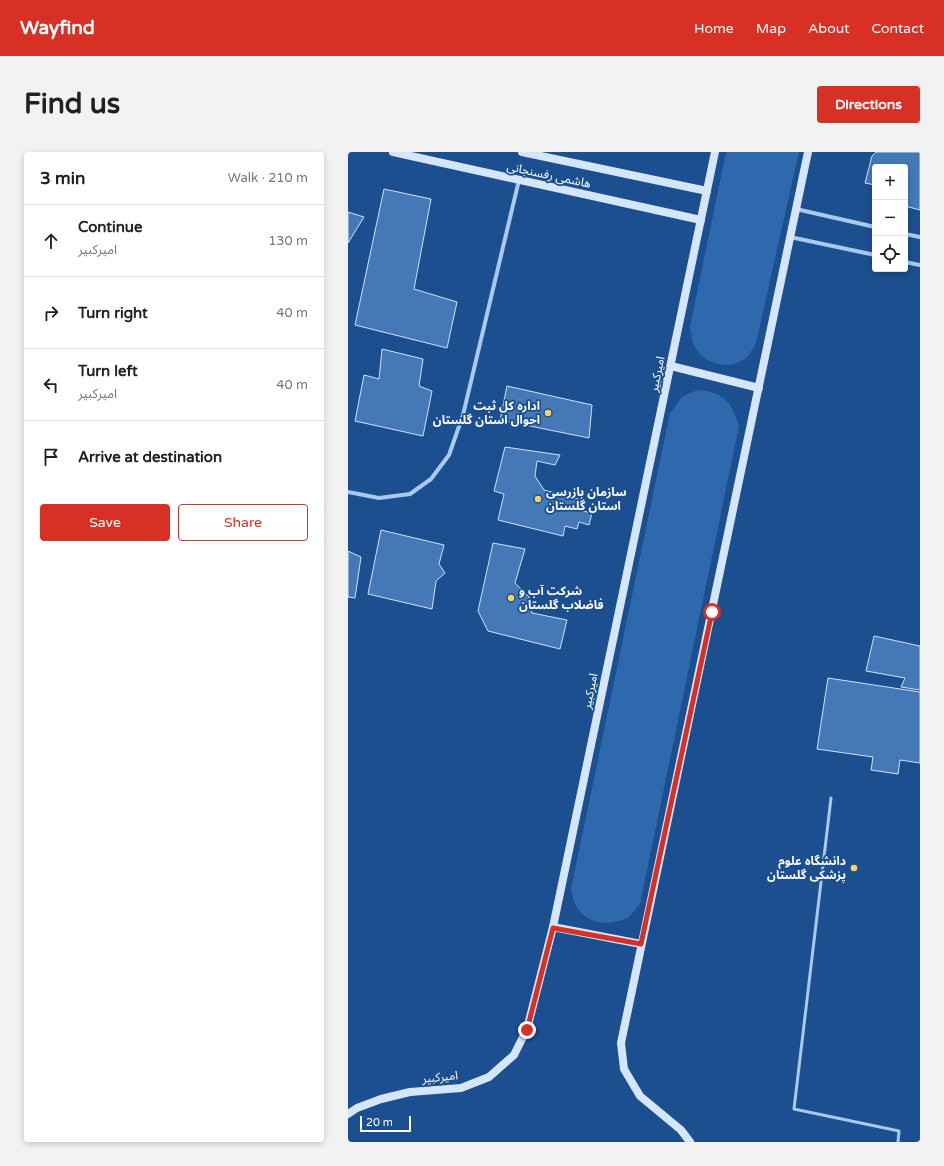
<!DOCTYPE html>
<meta charset="utf-8">
<style>
:root{--surface:#fff;--page:#f2f2f2;--text:#202124;--muted:#757577;--line:#e0e0e0;--accent:#d93025}
body{margin:0;font-family:"Varela Round","Noto Sans Arabic",sans-serif;background:var(--page);color:var(--text)}
.controls{position:absolute;right:12px;top:12px;display:grid;overflow:hidden;border-radius:4px;box-shadow:0 2px 6px #0003}
.controls button{width:36px;height:36px;display:grid;place-items:center;padding:0;border:0;border-bottom:1px solid var(--line);background:var(--surface);color:var(--text);font:20px sans-serif}
.scale{position:absolute;left:12px;bottom:10px;width:51px;box-sizing:border-box;padding-left:4px;border:2px solid #fff;border-top:0;font-size:11px;line-height:14px;white-space:nowrap;color:#fff;-webkit-text-stroke:3px #1b4f8f;paint-order:stroke}
.stop{position:absolute;width:12px;height:12px;margin:-9px;border:3px solid #d93025;border-radius:50%;background:#fff}
.stop.end{background:#d93025;border-color:#fff;box-shadow:0 1px 4px #0008}
.list{margin:0;padding:0;list-style:none}
h2{display:flex;justify-content:space-between;align-items:center;height:52px;margin:0;padding:0 16px;font-size:17px}
h2 small{font-size:13px;font-weight:400;color:var(--muted)}
.list li{display:grid;grid-template-columns:26px 1fr auto;gap:12px;align-items:center;box-sizing:border-box;height:72px;padding:0 16px;border-top:1px solid var(--line)}
.list b{display:block;font-size:15px;white-space:nowrap}
.list p{margin:0;font-size:13px;white-space:nowrap;color:var(--muted)}
.list em{font-size:13px;font-style:normal;color:var(--muted)}
.actions{display:flex;gap:8px;padding:12px 16px}
.actions a{flex:1;padding:9px 0;border:1px solid var(--accent);border-radius:4px;text-align:center;font-size:14px;color:var(--accent)}
.actions .main{background:var(--accent);color:#fff}
.icon{flex:none;width:22px;height:22px;fill:none;stroke:currentColor;stroke-width:2;stroke-linecap:round;stroke-linejoin:round}
.map{position:relative;flex:none;width:572px;height:990px;overflow:hidden;border-radius:4px}
header{display:flex;align-items:center;gap:24px;box-sizing:border-box;height:56px;padding:0 20px;background:var(--accent);color:#fff}
header strong{font-size:19px}
nav{display:flex;gap:22px;margin-inline-start:auto;font-size:14px}
.intro{display:flex;align-items:center;justify-content:space-between;box-sizing:border-box;height:96px;padding:0 24px}
h1{margin:0;font-size:28px}
.button{padding:10px 18px;border-radius:4px;background:var(--accent);color:#fff;font-size:14px;font-weight:700}
main{display:flex;gap:24px;padding:0 24px}
aside{flex:1;background:var(--surface);border-radius:4px;box-shadow:0 2px 6px #0003}
.map>svg:first-child{display:block}
</style>
<header>
<strong>Wayfind</strong>
<nav><a>Home</a><a>Map</a><a>About</a><a>Contact</a></nav>
</header>
<div class="intro"><h1>Find us</h1><a class="button">Directions</a></div>
<main>
<aside>
<h2>3 min<small>Walk · 210 m</small></h2>
<ul class="list">
<li><svg class="icon" aria-label="ahead" viewBox="0 0 24 24"><path d="M12 20V5M6 11l6-6 6 6"/></svg><div><b>Continue</b><p>امیرکبیر</p></div><em>130 m</em></li>
<li><svg class="icon" aria-label="right" viewBox="0 0 24 24"><path d="M7 20v-9h11M14 6l5 5-5 5"/></svg><div><b>Turn right</b></div><em>40 m</em></li>
<li><svg class="icon" aria-label="left" viewBox="0 0 24 24"><path d="M17 20v-9H6M10 6l-5 5 5 5"/></svg><div><b>Turn left</b><p>امیرکبیر</p></div><em>40 m</em></li>
<li><svg class="icon" aria-label="arrive" viewBox="0 0 24 24"><path d="M6 21V4h12l-3 4 3 4H6"/></svg><div><b>Arrive at destination</b></div></li>
</ul>
<div class="actions"><a class="main">Save</a><a>Share</a></div>
</aside>
<div class="map">
<svg width="572" height="990" viewBox="0 0 572 990">
<rect width="100%" height="100%" fill="#1b4f8f"/>
<!-- green -->
<g fill="#2e69ad">
<path d="M378,0H451L408,191C406,195 403,200 400,204C383,221 353,212 345,191C344,186 343,180 342,175Z"/>
<path d="M349,238C376,240 383,249 391,274L292,752C288,756 284,763 279,766C260,775 237,772 227,752C225,747 224,741 223,737L322,261L334,245Z"/>
</g>
<!-- building -->
<g fill="#4478b7" stroke="#cfe3fa">
<polygon points="528,0 572,0 572,58 557,54 557,15 527,15 527,33 517,31 524,4"/>
<polygon points="36,37 83,47 66,137 109,150 99,196 7,173"/>
<polygon points="0,60 16,65 0,91"/>
<polygon points="34,197 75,207 71,234 84,239 75,284 7,269 16,223 31,227"/>
<polygon points="159,234 244,253 241,286 152,268"/>
<polygon points="157,295 212,303 207,313 189,309 187,324 196,338 237,349 235,359 244,361 241,373 231,370 229,377 217,374 215,384 150,368 156,342 146,339"/>
<polygon points="33,378 96,393 91,412 97,421 88,429 84,457 20,442"/>
<polygon points="145,391 177,397 167,431 181,445 184,461 219,468 212,497 140,479 130,459"/>
<polygon points="0,399 13,405 7,446 0,445"/>
<polygon points="526,484 572,494 572,538 553,535 557,526 518,519"/>
<polygon points="480,526 572,540 572,611 552,608 550,622 523,618 525,605 469,597"/>
</g>
<g fill="none" stroke-linecap="round" stroke-linejoin="round">
<!-- service -->
<polyline stroke="#a9c9ee" stroke-width="3" points="483,646 446,957 551,979 550,990"/>
<!-- minor -->
<g stroke="#a9c9ee" stroke-width="4">
<polyline points="448,57 527,75"/>
<polyline points="557,82 572,85"/>
<polyline points="442,85 527,103"/>
<polyline points="557,110 572,113"/>
<polyline points="0,340 31,346 62,342 83,327 101,303 115,263 171,28"/>
</g>
<!-- secondary -->
<g stroke="#d6e6fa" stroke-width="8">
<polyline points="45,0 353,68"/>
<polyline points="174,0 359,39"/>
<polyline points="323,214 411,236"/>
<polyline points="205,775 293,792"/>
<polyline points="0,962 9,956 33,947 62,940 113,936 141,925 166,903 179,877 205,775 367,0"/>
<polyline points="342,990 333,978 292,944 276,917 273,891 460,0"/>
</g>
</g>
<g fill="none" stroke-linecap="round" stroke-linejoin="round">
<!-- route -->
<polyline stroke="#d93025" stroke-width="5" points="179,878 205,776 293,792 364,460"/>
</g>
<!-- markers -->
<g fill="#ffd166" stroke="#1b4f8f" stroke-width="1.5">
<circle cx="200" cy="261" r="4"/>
<circle cx="190" cy="347" r="4"/>
<circle cx="163" cy="446" r="4"/>
<circle cx="506" cy="716" r="4"/>
</g>
<g text-anchor="middle" stroke-width="3.5" stroke-linejoin="round" paint-order="stroke">
<!-- street labels -->
<g font-size="12" fill="#fff" stroke="#1b4f8f">
<text transform="translate(201 23) rotate(12)" y="4">هاشمی رفسنجانی</text>
<text transform="translate(309 222) rotate(-78)" y="4">امیرکبیر</text>
<text transform="translate(242 539) rotate(-78)" y="4">امیرکبیر</text>
<text transform="translate(92 925) rotate(-6)" y="4">امیرکبیر</text>
</g>
<!-- poi labels -->
<g font-size="12" font-weight="bold" fill="#fff" stroke="#1b4f8f" text-anchor="end">
<text x="192" y="258">اداره کل ثبت<tspan x="192" dy="14">احوال استان گلستان</tspan></text>
<text x="198" y="344" text-anchor="start">سازمان بازرسی<tspan x="198" dy="14">استان گلستان</tspan></text>
<text x="171" y="443" text-anchor="start">شرکت آب و<tspan x="171" dy="14">فاضلاب گلستان</tspan></text>
<text x="498" y="713">دانشگاه علوم<tspan x="498" dy="14">پزشکی گلستان</tspan></text>
</g>
</g>
</svg>
<div class="controls">
<button>+</button>
<button>−</button>
<button><svg class="icon" aria-label="locate" viewBox="0 0 24 24"><circle cx="12" cy="12" r="6"/><path d="M12 2v4M12 18v4M2 12h4M18 12h4"/></svg></button>
</div>
<div class="scale">20 m</div>
<div class="stop" style="left:364px;top:460px"></div>
<div class="stop end" style="left:179px;top:878px"></div>
</div>
</main>
